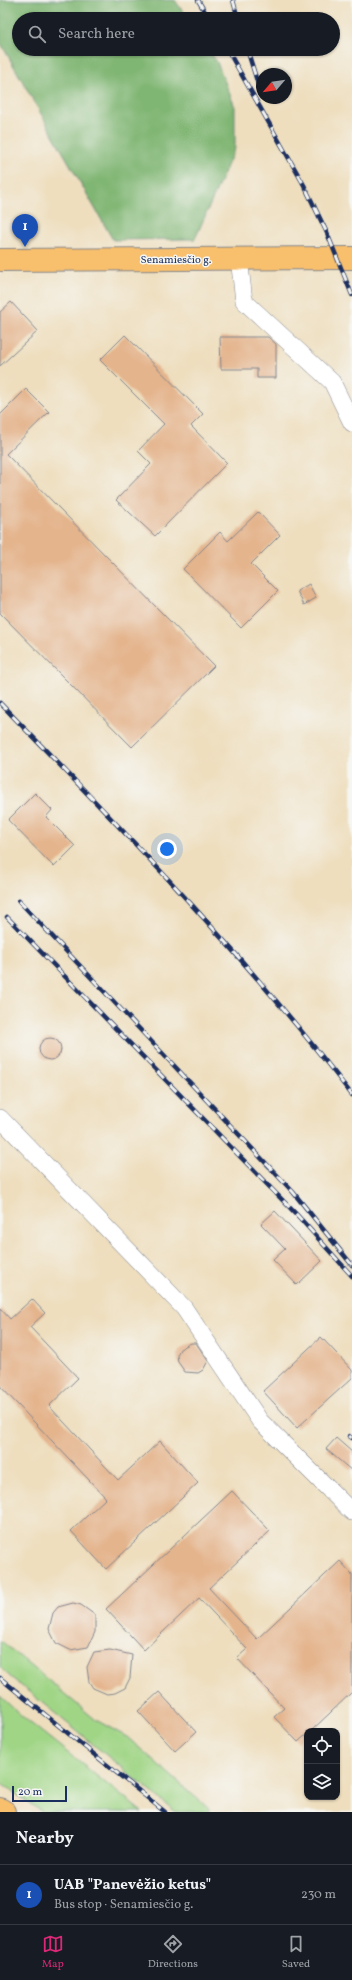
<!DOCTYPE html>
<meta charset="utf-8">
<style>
:root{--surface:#171b24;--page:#242831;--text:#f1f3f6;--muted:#9ea1a6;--line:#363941;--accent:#db2777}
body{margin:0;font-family:Vollkorn,serif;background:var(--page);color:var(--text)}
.controls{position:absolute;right:12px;bottom:12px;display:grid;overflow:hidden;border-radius:8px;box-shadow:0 1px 3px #0004}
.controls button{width:36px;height:36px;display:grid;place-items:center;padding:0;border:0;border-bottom:1px solid var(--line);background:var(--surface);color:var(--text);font:20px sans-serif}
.compass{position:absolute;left:256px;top:68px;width:36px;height:36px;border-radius:50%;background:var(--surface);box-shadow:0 1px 3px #0004;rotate:241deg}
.scale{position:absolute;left:12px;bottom:10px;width:55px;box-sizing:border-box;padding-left:4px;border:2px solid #1b2f5e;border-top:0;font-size:11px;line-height:14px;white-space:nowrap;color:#1b2f5e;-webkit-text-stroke:3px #f6f6f2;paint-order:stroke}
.you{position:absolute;left:167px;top:849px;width:14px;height:14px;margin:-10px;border:3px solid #fff;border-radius:50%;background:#1a73e8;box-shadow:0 0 0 6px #1a73e833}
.badge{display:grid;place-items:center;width:26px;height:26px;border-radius:50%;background:var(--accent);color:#fff;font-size:13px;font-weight:700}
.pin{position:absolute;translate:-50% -33px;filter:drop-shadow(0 1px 2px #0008)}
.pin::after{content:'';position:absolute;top:21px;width:14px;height:12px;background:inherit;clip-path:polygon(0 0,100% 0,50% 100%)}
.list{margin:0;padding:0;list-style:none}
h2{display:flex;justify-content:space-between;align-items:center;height:52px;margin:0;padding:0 16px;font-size:17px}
h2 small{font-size:13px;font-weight:400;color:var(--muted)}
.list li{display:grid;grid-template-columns:26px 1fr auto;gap:12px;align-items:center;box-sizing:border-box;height:60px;padding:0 16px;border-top:1px solid var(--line)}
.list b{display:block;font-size:15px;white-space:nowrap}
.list p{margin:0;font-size:13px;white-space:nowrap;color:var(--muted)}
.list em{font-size:13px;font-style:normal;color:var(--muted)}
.icon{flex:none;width:22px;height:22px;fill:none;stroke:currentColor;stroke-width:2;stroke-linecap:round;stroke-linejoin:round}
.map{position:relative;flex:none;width:352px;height:1812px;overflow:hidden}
.search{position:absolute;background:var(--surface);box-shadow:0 1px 3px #0004;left:12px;right:12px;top:12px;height:44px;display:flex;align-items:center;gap:10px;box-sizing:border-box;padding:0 14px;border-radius:22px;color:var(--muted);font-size:15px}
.sheet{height:112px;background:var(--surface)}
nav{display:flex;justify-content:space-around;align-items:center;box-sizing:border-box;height:56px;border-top:1px solid var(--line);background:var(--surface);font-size:11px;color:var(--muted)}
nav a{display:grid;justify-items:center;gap:2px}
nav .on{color:var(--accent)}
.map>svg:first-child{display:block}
</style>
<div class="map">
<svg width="352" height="1812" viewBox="0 0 352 1812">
<rect width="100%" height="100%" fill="#f6f6f2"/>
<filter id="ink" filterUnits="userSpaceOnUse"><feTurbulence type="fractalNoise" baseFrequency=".025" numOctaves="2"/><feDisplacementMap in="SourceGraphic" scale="8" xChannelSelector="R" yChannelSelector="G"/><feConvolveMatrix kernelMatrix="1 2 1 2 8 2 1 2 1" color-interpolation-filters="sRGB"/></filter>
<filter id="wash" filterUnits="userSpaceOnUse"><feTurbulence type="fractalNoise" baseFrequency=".012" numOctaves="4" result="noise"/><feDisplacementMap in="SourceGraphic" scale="16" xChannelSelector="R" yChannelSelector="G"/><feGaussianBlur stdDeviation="0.9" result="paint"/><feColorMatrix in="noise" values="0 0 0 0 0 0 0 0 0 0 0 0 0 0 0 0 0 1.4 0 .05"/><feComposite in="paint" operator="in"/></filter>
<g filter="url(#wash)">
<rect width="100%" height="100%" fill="#eedebe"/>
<!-- green -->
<g fill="#a0d586" stroke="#5e8272">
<polygon points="0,1640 96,1720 127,1737 208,1808 210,1812 176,1812 7,1674 0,1667"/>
<polygon points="0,1696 23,1717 142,1812 42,1812 0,1783"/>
</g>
<!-- forest -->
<polygon fill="#80b673" stroke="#4e7268" points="0,0 175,0 188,19 19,19 19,49 208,49 217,62 235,107 235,148 195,239 113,240 0,42"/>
<g id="blocks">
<!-- building -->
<g fill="#e4b48c">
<polygon points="11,302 38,331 0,366 0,312"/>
<polygon points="125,335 203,414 191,426 227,463 155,536 116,500 151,464 138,451 164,424 100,360"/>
<polygon points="220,337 268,337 276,344 276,378 257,378 257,369 221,369"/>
<polygon points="26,389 49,412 6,454 214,666 132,747 0,613 0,415"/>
<polygon points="258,512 280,535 251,564 278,591 241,628 183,569 220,532 228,541"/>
<polygon points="309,584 316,598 304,605 297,591"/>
<polygon points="35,793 52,810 46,817 75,846 54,867 8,820"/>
<circle cx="50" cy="1049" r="11"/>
<polygon points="275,1211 322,1261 297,1285 273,1260 285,1249 261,1224"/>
<polygon points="32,1299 45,1313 30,1327 78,1378 49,1406 118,1480 160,1441 198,1483 106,1569 71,1531 106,1498 0,1386 0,1308 10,1319"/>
<polygon points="321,1337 352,1370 352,1378 297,1428 263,1391"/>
<polygon points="191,1343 196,1343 208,1361 203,1370 198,1373 185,1372 178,1362 177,1355 180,1349"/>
<polygon points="336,1438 352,1452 352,1471 326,1449"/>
<polygon points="232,1491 270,1531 209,1588 257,1639 340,1561 352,1574 352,1692 311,1731 307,1731 307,1734 298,1742 274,1717 284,1708 237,1658 247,1649 199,1598 144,1650 106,1609"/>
<polygon points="73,1603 81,1605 95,1615 95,1632 88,1647 70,1650 56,1643 49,1629 53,1613 58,1607"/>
<polygon points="110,1650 132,1655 130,1678 125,1688 115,1693 107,1694 93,1688 89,1682 87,1667 94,1652"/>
<polygon points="159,1692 196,1732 175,1751 138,1711"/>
</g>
</g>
</g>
<g filter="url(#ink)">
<use href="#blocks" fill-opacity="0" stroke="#84868e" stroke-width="1"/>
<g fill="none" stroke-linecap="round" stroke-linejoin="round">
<defs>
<g id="minor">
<polyline points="239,258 244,301 332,382 352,423"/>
<polyline points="0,1118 184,1308 260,1421 352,1512"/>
</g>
<g id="primary">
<polyline points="0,260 352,258"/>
<polyline points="0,1809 5,1812"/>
</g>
</defs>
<!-- minor casing -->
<use href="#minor" stroke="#84868e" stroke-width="18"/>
<!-- primary casing -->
<use href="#primary" stroke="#84868e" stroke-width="24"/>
<!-- minor -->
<use href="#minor" stroke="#fff" stroke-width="17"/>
<!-- primary -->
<use href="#primary" stroke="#f8bf6c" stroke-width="22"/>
<defs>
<g id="rail">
<polyline points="198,0 209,19"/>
<polyline points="233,0 238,19"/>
<polyline points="227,49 304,185 327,233 352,295"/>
<polyline points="247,49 262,97"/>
<path d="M0,703C122,829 245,955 352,1095"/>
<polyline points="19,901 293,1192 352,1265"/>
<polyline points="7,917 297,1215 352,1276"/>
<polyline points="349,1436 352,1438"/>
<polyline points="0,1678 165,1812"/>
</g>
</defs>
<!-- rail casing -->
<use href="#rail" stroke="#1b2f5e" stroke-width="4.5"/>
<!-- rail -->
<use href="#rail" stroke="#f6f6f2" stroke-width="3" stroke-dasharray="9" stroke-linecap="butt"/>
</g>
</g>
<g text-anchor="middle" stroke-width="3" stroke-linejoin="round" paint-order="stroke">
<!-- street labels -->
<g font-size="11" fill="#1b2f5e" stroke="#f6f6f2">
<text x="176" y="263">Senamiesčio g.</text>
</g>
</g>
</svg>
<div class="controls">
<button><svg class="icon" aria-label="locate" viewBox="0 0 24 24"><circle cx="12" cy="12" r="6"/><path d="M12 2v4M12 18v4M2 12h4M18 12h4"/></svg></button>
<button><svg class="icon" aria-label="layers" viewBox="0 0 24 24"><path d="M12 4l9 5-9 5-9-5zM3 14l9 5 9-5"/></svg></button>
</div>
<svg class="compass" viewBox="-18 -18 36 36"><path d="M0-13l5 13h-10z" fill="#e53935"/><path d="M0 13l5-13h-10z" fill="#9ea1a6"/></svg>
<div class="scale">20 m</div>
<div class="you"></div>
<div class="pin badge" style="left:25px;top:247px;background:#1a4fb4">1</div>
<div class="search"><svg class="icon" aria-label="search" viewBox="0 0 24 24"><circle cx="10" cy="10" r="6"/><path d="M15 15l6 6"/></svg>Search here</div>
</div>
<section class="sheet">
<h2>Nearby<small></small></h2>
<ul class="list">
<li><span class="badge" style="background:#1a4fb4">1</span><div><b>UAB &quot;Panevėžio ketus&quot;</b><p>Bus stop · Senamiesčio g.</p></div><em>230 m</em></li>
</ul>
</section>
<nav>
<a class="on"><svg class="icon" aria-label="map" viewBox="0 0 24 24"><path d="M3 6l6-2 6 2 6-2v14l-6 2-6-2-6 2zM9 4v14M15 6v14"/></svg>Map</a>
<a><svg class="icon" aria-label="directions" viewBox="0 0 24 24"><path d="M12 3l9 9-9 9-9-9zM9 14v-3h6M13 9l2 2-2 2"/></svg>Directions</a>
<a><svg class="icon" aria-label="saved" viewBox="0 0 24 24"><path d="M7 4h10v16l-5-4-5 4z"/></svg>Saved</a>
</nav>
